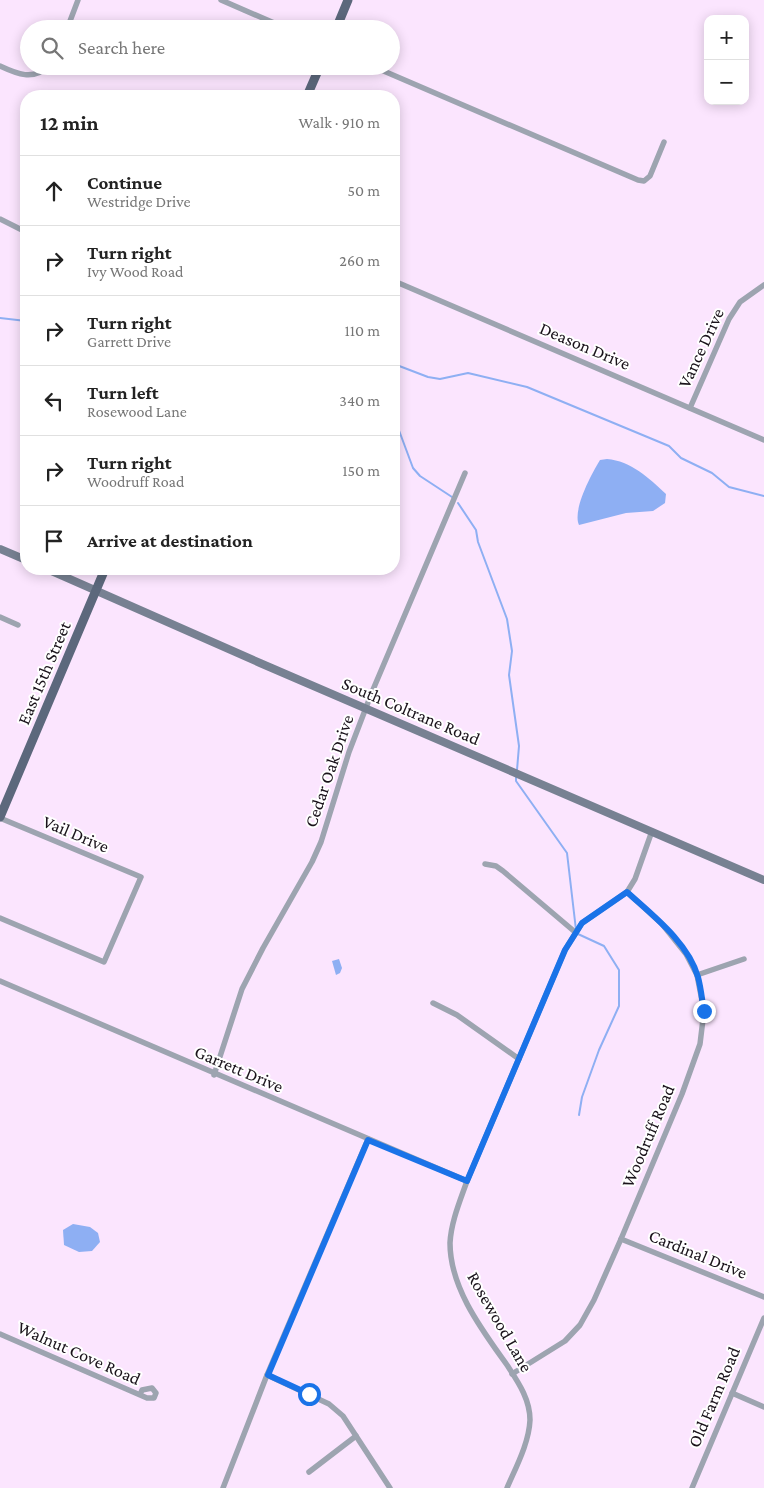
<!DOCTYPE html>
<meta charset="utf-8">
<style>
:root{--surface:#fff;--page:#f6f6f6;--text:#222;--muted:#767676;--line:#e0e0e0}
body{margin:0;font-family:"Crimson Pro",serif;background:var(--page);color:var(--text)}
.controls{position:absolute;right:15px;top:15px;display:grid;overflow:hidden;border-radius:10px;box-shadow:0 2px 12px #0003}
.controls button{width:45px;height:45px;display:grid;place-items:center;padding:0;border:0;border-bottom:1px solid var(--line);background:var(--surface);color:var(--text);font:25px sans-serif}
.stop{position:absolute;width:15px;height:15px;margin:-11px;border:4px solid #1a73e8;border-radius:50%;background:#fff}
.stop.end{background:#1a73e8;border-color:#fff;box-shadow:0 1px 5px #0008}
.list{margin:0;padding:0;list-style:none}
h2{display:flex;justify-content:space-between;align-items:center;height:65px;margin:0;padding:0 20px;font-size:21px}
h2 small{font-size:16px;font-weight:400;color:var(--muted)}
.list li{display:grid;grid-template-columns:32px 1fr auto;gap:15px;align-items:center;box-sizing:border-box;height:70px;padding:0 20px;border-top:1px solid var(--line)}
.list b{display:block;font-size:19px;white-space:nowrap}
.list p{margin:0;font-size:16px;white-space:nowrap;color:var(--muted)}
.list em{font-size:16px;font-style:normal;color:var(--muted)}
.icon{flex:none;width:28px;height:28px;fill:none;stroke:currentColor;stroke-width:2;stroke-linecap:round;stroke-linejoin:round}
.map{position:relative;flex:none;width:764px;height:1488px;overflow:hidden}
.search{position:absolute;background:var(--surface);box-shadow:0 2px 12px #0003;left:20px;top:20px;width:380px;height:55px;display:flex;align-items:center;gap:12px;box-sizing:border-box;padding:0 18px;border-radius:28px;color:var(--muted);font-size:19px}
.panel{position:absolute;background:var(--surface);box-shadow:0 2px 12px #0003;left:20px;top:90px;width:380px;height:485px;border-radius:20px}
.map>svg:first-child{display:block}
</style>
<div class="map">
<svg width="764" height="1488" viewBox="0 0 764 1488">
<rect width="100%" height="100%" fill="#fbe5fe"/>
<!-- water -->
<g fill="#8eaff3">
<path d="M607,459C631,461 649,478 666,494L665,503L653,511L626,513L579,525C572,510 592,473 600,460Z"/>
<polygon points="339,959 342,968 340,973 336,975 332,961"/>
<polygon points="73,1224 90,1227 98,1233 100,1242 92,1251 79,1252 64,1245 63,1230"/>
</g>
<g fill="none" stroke-linecap="round" stroke-linejoin="round">
<!-- stream -->
<g stroke="#8eaff3" stroke-width="2">
<polyline points="0,318 26,321"/>
<polyline points="394,364 428,377 440,379 468,373 527,387 669,446 681,458 712,473 729,487 764,496"/>
<polyline points="394,417 413,468 420,476 452,497"/>
<polyline points="458,503 476,530 478,542 507,619 512,651 509,675 519,746 517,770"/>
<polyline points="516,777 516,781 567,853 576,930"/>
<polyline points="578,934 604,946 619,970 619,1006 599,1050 582,1097 579,1115"/>
</g>
<!-- minor -->
<g stroke="#9da4b0" stroke-width="5.5">
<polyline points="221,0 288,29"/>
<polyline points="67,29 78,0"/>
<path d="M0,66C17,74 33,81 49,66"/>
<polyline points="361,66 379,69 638,180 644,181 650,176 664,142"/>
<polyline points="0,219 26,232"/>
<polyline points="394,281 764,440"/>
<polyline points="690,408 729,319 740,302 764,285"/>
<polyline points="0,617 18,625"/>
<polyline points="0,818 141,877 104,962 0,918"/>
<polyline points="485,864 496,866 503,871 575,932"/>
<polyline points="697,975 744,959"/>
<polyline points="0,981 467,1181"/>
<polyline points="433,1003 457,1015 519,1059"/>
<polyline points="214,1075 242,989 263,948 312,862 321,842 349,752 372,692 465,473"/>
<polyline points="621,1239 764,1297"/>
<polyline points="0,1334 147,1398 154,1398 156,1393 152,1388 142,1390 140,1395"/>
<polyline points="512,1374 565,1341 580,1325 594,1300 621,1239 682,1094 700,1044 704,1011 697,975 686,954 662,924 627,892"/>
<polyline points="267,1375 329,1404 343,1416 390,1488"/>
<polyline points="732,1393 764,1407"/>
<polyline points="309,1472 356,1436"/>
<polyline points="223,1488 267,1375 368,1139"/>
<path d="M507,1488C516,1467 529,1443 530,1420C530,1399 518,1382 507,1365C482,1330 450,1288 450,1243C451,1222 460,1201 467,1181L565,950L582,923L627,892L635,879L652,831"/>
<polyline points="692,1488 764,1318"/>
</g>
<!-- secondary -->
<g stroke="#778192" stroke-width="8">
<polyline points="0,549 26,560"/>
<polyline points="47,569 260,663 764,880"/>
</g>
<!-- primary -->
<g stroke="#5c687c" stroke-width="9">
<polyline points="336,29 348,0"/>
<polyline points="307,96 320,66"/>
<polyline points="0,817 105,569"/>
</g>
</g>
<g fill="none" stroke-linecap="round" stroke-linejoin="round">
<!-- route -->
<path stroke="#1a73e8" stroke-width="6" d="M309,1394L268,1375L368,1140L467,1181L565,950L582,923L627,892C652,915 688,942 698,977C701,988 702,1000 704,1011"/>
</g>
<g text-anchor="middle" stroke-width="4" stroke-linejoin="round" paint-order="stroke">
<!-- street labels -->
<g font-size="18" fill="#1a131b" stroke="#fff">
<text transform="translate(585 346) rotate(23)" y="6">Deason Drive</text>
<text transform="translate(701 348) rotate(-65)" y="6">Vance Drive</text>
<text transform="translate(44 673) rotate(-67)" y="6">East 15th Street</text>
<text transform="translate(411 711) rotate(23)" y="6">South Coltrane Road</text>
<text transform="translate(329 771) rotate(-71)" y="6">Cedar Oak Drive</text>
<text transform="translate(76 834) rotate(23)" y="6">Vail Drive</text>
<text transform="translate(239 1069) rotate(23)" y="6">Garrett Drive</text>
<text transform="translate(648 1136) rotate(-67)" y="6">Woodruff Road</text>
<text transform="translate(698 1254) rotate(22)" y="6">Cardinal Drive</text>
<text transform="translate(500 1322) rotate(60)" y="6">Rosewood Lane</text>
<text transform="translate(79 1353) rotate(24)" y="6">Walnut Cove Road</text>
<text transform="translate(714 1397) rotate(-67)" y="6">Old Farm Road</text>
</g>
</g>
</svg>
<div class="controls">
<button>+</button>
<button>−</button>
</div>
<div class="stop" style="left:309px;top:1394px"></div>
<div class="stop end" style="left:704px;top:1011px"></div>
<div class="search"><svg class="icon" aria-label="search" viewBox="0 0 24 24"><circle cx="10" cy="10" r="6"/><path d="M15 15l6 6"/></svg>Search here</div>
<section class="panel">
<h2>12 min<small>Walk · 910 m</small></h2>
<ul class="list">
<li><svg class="icon" aria-label="ahead" viewBox="0 0 24 24"><path d="M12 20V5M6 11l6-6 6 6"/></svg><div><b>Continue</b><p>Westridge Drive</p></div><em>50 m</em></li>
<li><svg class="icon" aria-label="right" viewBox="0 0 24 24"><path d="M7 20v-9h11M14 6l5 5-5 5"/></svg><div><b>Turn right</b><p>Ivy Wood Road</p></div><em>260 m</em></li>
<li><svg class="icon" aria-label="right" viewBox="0 0 24 24"><path d="M7 20v-9h11M14 6l5 5-5 5"/></svg><div><b>Turn right</b><p>Garrett Drive</p></div><em>110 m</em></li>
<li><svg class="icon" aria-label="left" viewBox="0 0 24 24"><path d="M17 20v-9H6M10 6l-5 5 5 5"/></svg><div><b>Turn left</b><p>Rosewood Lane</p></div><em>340 m</em></li>
<li><svg class="icon" aria-label="right" viewBox="0 0 24 24"><path d="M7 20v-9h11M14 6l5 5-5 5"/></svg><div><b>Turn right</b><p>Woodruff Road</p></div><em>150 m</em></li>
<li><svg class="icon" aria-label="arrive" viewBox="0 0 24 24"><path d="M6 21V4h12l-3 4 3 4H6"/></svg><div><b>Arrive at destination</b></div></li>
</ul>
</section>
</div>
